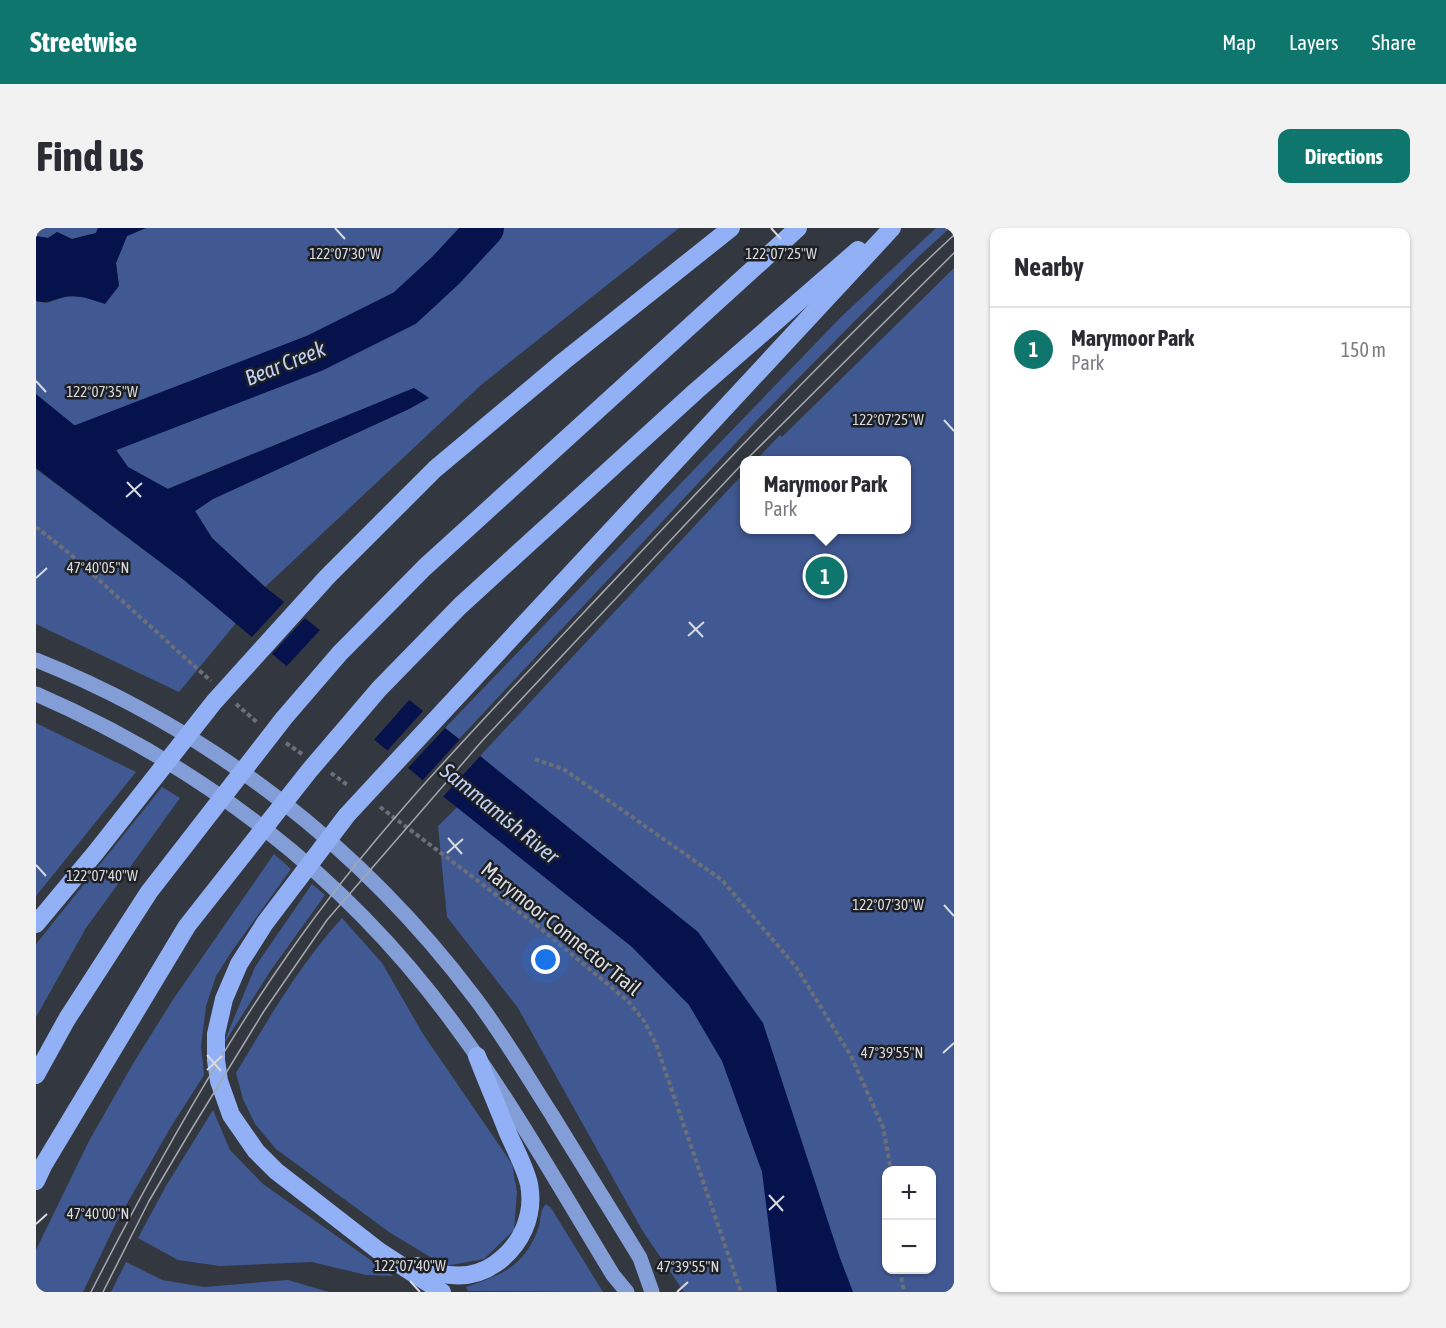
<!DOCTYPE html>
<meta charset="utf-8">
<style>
:root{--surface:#fff;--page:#f2f2f3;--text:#2b2b33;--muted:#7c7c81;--line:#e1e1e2;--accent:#0f766e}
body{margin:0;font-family:"Asap Condensed",sans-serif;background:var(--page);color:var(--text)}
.controls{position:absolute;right:18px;bottom:18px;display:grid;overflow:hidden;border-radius:12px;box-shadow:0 2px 4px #0004}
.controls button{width:54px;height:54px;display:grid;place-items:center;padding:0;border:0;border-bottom:2px solid var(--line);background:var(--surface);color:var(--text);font:30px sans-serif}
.you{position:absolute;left:510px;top:732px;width:21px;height:21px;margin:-15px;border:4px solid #fff;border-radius:50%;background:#1a73e8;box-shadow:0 0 0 9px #1a73e833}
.badge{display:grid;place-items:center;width:39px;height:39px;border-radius:50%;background:var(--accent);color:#fff;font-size:20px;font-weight:700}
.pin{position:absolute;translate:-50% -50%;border:3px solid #fff;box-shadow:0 2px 6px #0006}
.popup{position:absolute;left:704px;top:228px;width:171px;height:78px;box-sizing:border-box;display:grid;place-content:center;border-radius:12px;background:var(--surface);filter:drop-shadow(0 2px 4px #0005);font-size:20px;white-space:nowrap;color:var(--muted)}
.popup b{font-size:22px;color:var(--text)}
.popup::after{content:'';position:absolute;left:50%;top:100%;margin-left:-12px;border:12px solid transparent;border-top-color:var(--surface)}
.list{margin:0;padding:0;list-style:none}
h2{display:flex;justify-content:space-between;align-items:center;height:78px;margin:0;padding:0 24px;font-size:26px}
h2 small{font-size:20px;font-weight:400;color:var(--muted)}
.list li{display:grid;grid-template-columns:39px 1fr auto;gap:18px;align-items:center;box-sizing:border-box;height:84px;padding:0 24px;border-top:2px solid var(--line)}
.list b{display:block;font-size:22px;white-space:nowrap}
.list p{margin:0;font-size:20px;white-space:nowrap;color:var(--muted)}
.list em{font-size:20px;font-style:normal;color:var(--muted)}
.map{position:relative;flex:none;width:918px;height:1064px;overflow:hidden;border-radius:12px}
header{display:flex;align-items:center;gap:36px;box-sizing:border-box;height:84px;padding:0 30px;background:var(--accent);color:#fff}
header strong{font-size:28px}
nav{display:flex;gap:33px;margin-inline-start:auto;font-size:21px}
.intro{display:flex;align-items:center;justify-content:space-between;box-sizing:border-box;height:144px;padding:0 36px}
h1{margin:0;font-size:42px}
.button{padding:15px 27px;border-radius:12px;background:var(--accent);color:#fff;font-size:21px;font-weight:700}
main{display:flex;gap:36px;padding:0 36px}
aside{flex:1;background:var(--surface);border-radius:12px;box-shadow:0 2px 4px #0004}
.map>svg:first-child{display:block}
</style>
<header>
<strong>Streetwise</strong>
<nav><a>Map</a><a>Layers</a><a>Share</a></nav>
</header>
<div class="intro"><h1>Find us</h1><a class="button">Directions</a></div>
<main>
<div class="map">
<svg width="918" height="1064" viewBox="0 0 918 1064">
<rect width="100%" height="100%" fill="#333740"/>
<!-- green -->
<g fill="#415993" fill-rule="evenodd">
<polygon points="0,0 62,0 60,5 36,11 21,4 12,10 0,8"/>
<polygon points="110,0 643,0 445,157 229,359 176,310 159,283 177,271 373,181 392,169 378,160 131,261 92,239 80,222 38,197 0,167 0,73 11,75 31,68 49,69 83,58 80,35 91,8"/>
<polygon points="900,0 914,0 882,29 724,189 423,511 409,500 805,89"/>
<path d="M918,40V1064H648L606,1002L482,780L411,689L402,598L460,541L444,528L708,245V302H870V232H720L744,207L746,209ZM850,942H896V1042H850Z"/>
<polygon points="0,241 148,352 200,395 143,464 0,396"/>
<polygon points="0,495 100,544 0,668"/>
<polygon points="126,559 144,570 50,700 0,789 0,716"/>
<polygon points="238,626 255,641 196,723 180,748 170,778 165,818 168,847 136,897 81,993 47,1064 0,1064 0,1022 53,913 98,834 138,770"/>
<polygon points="276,656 289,667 235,742 187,817 219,739"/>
<path d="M306,690L346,735L387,806L476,936L481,964L478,1002L448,1031L409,1038L353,1004L240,921L219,896L207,871L200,845C232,792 264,736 306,690Z"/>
<polygon points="177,882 194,922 227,956 357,1048 330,1047 276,1034 184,1038 142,1032 102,1010 130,958"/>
<path d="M510,976L515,980L567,1064L432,1063L430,1059C467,1046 489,1039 503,998C505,990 504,982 510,976Z"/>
<polygon points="90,1034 126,1052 168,1059 252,1052 293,1064 75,1064"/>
</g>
<!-- water -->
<g fill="#05124b">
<path d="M62,0H110L91,8L80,35L83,58L69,76C57,72 42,66 29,69C16,71 14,76 0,73V8L12,10L21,4L36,11L60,5Z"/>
<polygon points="378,160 393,170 373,181 177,271 159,283 176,310 229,359 423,511 662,704 727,795 804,1030 817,1064 741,1064 726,944 686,833 653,777 596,719 384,550 148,352 0,240 0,166 38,197 80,222 92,239 132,261"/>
</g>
<!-- pier -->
<g fill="#333740">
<polygon points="250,372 271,388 234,428 214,411"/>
<polygon points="286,400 375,470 336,514 249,440"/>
<polygon points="389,481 411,498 370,542 349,525"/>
<polygon points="426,509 446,526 405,571 385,554"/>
</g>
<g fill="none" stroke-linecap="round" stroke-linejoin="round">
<!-- river -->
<polyline stroke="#05124b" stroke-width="38" points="20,225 279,125 369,80 410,42 449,0"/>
<!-- path -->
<g stroke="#6c6f77" stroke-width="4" stroke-dasharray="4.5 3" stroke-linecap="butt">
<polyline points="0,299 33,325 175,453"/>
<polyline points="200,476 222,495"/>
<polyline points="250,515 266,526"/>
<polyline points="499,531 529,542 686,652 760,739 815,828 847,899 855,942"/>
<polyline points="295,545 313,558"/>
<polyline points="344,579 499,696 592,773 608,793 620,816 705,1064"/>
<polyline points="864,1042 868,1064"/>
</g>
<!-- major -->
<g stroke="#839dd6" stroke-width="15">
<path d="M0,432C175,502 326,620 439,770C467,807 491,848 516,887C545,935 575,982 604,1030L616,1064"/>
<path d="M0,466C164,537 308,647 415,792C475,872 525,962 577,1047L591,1064"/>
</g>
<!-- highway -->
<g stroke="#92b0f5" stroke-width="18">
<polyline points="0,696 60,624 178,474 291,349 399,241 528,133 695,0"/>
<polyline points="0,847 31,791 113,664 248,490 304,425 389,339 762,0"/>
<polyline points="0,953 8,936 151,698 273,543 343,461 424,378 660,163 822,22"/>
<path d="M381,1038C407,1049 435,1053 459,1036C485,1018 499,988 493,956C489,939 479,921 472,905C462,879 451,854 441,828"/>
<polyline points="406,1064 343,1023 240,943 220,923 195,887 183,853 180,832 180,806 188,771 203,736 229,695 311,587 856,0"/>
</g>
<!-- tram -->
<g stroke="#a3a7ae" stroke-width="1.5">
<polyline points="710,232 918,25"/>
<path d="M55,1064C114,948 178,832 253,725C340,600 447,492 551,381C671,254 790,126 918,7"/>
<polyline points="67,1064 113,973 152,907 228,783 291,692 446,513 708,234"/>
</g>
</g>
<!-- ticks -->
<path fill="none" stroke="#d7dae0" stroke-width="2" d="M299,0L309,11M735,0L745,11M0,153L10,164M908,192L918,203M91,254L105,269M90,269L106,255M0,350L11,340M653,394L667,409M652,408L668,394M412,610L426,626M411,625L427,611M0,637L10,648M908,677L918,688M907,825L918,815M171,827L185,843M171,842L186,828M733,967L747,983M733,982L748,968M0,996L11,986M374,1053L384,1064M641,1064L652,1054"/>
<g text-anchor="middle" stroke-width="5" stroke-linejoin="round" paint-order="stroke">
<!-- street labels -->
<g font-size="21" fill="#d7dae0" stroke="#1d1f23">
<text transform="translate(525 701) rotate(39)" y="7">Marymoor Connector Trail</text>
</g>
<!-- water labels -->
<g font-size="22" font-style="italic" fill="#c0d0f5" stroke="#1d1f23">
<text transform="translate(249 135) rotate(-22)" y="8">Bear Creek</text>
<text transform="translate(464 585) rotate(39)" y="8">Sammamish River</text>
</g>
</g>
<g font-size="15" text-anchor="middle" fill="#d7dae0" stroke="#1d1f23" stroke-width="5" stroke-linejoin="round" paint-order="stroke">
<text x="309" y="31">122°07'30"W</text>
<text x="745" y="31">122°07'25"W</text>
<text x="66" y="169">122°07'35"W</text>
<text x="852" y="197">122°07'25"W</text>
<text x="62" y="345">47°40'05"N</text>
<text x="66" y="653">122°07'40"W</text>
<text x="852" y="682">122°07'30"W</text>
<text x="856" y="830">47°39'55"N</text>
<text x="62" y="991">47°40'00"N</text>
<text x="374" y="1043">122°07'40"W</text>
<text x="652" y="1044">47°39'55"N</text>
</g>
</svg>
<div class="controls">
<button>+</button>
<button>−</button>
</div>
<div class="you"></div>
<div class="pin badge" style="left:789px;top:348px">1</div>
<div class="popup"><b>Marymoor Park</b>Park</div>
</div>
<aside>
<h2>Nearby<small></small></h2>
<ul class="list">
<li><span class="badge">1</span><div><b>Marymoor Park</b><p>Park</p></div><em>150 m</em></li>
</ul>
</aside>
</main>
